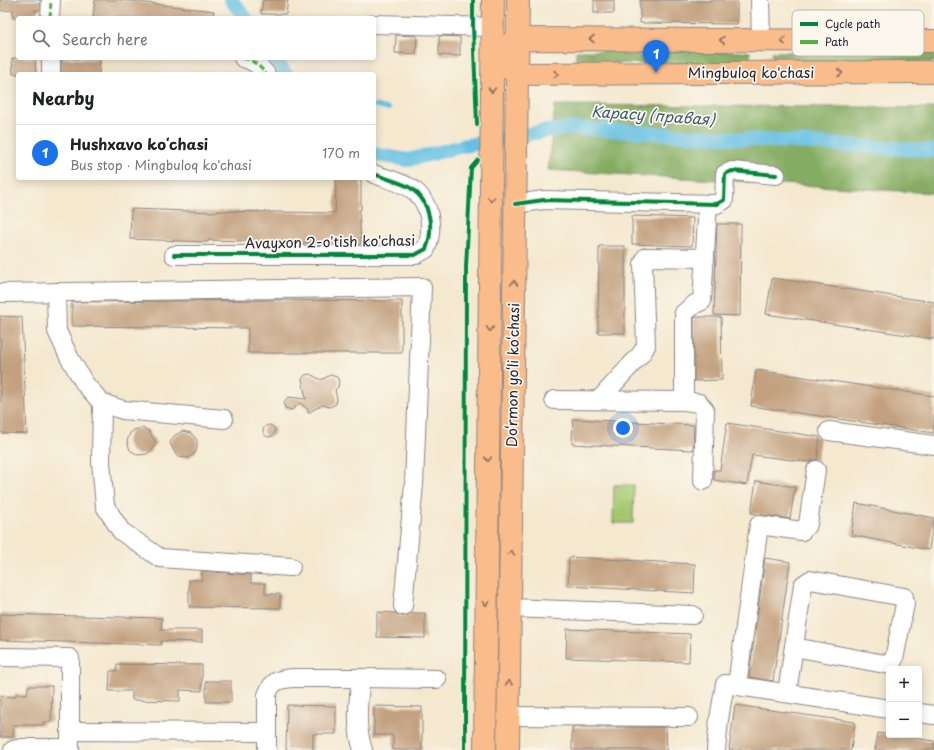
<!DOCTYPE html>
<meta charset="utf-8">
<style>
:root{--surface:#fff;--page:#f2f2f2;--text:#202124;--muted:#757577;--line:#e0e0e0;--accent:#1a73e8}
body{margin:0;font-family:"Playpen Sans",sans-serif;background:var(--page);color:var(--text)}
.controls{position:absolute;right:12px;bottom:12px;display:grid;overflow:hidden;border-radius:4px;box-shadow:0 2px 10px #0003}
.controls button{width:36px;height:36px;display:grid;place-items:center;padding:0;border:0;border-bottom:1px solid var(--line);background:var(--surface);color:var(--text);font:20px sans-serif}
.you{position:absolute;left:623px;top:428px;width:14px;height:14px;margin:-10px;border:3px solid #fff;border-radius:50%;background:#1a73e8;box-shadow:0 0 0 6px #1a73e833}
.badge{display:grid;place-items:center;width:26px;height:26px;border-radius:50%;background:var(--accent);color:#fff;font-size:13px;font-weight:700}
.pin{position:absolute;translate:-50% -33px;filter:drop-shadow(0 1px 2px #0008)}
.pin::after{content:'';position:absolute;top:21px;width:14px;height:12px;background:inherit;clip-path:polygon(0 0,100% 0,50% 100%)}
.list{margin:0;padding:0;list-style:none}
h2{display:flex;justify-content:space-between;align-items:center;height:52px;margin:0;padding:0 16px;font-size:17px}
h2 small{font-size:13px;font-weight:400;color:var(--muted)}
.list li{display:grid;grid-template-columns:26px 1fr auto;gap:12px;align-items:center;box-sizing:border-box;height:56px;padding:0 16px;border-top:1px solid var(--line)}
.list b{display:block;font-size:15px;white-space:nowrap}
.list p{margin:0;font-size:13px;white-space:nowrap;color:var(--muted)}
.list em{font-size:13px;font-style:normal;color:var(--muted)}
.icon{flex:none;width:22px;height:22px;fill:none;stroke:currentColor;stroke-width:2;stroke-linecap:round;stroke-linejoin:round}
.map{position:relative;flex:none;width:934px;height:750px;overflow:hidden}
.search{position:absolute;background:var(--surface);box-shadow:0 2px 10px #0003;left:16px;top:16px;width:360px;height:44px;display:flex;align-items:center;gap:10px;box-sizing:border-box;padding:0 14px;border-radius:4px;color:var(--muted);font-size:15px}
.panel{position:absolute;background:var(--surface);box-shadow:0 2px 10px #0003;left:16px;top:72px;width:360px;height:108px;border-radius:4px}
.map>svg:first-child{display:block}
</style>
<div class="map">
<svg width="934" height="750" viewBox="0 0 934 750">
<rect width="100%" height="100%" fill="#fbf7ec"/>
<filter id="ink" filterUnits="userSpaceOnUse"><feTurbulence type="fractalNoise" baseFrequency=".025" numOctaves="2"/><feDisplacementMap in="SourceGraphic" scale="8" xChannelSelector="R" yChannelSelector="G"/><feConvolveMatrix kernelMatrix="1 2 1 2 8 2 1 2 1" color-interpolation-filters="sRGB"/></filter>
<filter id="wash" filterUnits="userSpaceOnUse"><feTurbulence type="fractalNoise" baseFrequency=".012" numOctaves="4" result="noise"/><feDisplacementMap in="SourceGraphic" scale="16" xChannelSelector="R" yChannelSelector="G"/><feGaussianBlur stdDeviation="0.9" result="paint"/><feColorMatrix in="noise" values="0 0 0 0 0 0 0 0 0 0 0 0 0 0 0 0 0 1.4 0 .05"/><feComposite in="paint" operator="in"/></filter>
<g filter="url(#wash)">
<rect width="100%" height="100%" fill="#f4e8cf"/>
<!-- green -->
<polygon fill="#a5c770" stroke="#647456" points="614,485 634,485 633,523 613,523"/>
<!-- forest -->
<g fill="#84ac62" stroke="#53674e">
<polygon points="576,51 750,52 751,64 576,63"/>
<polygon points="772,52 934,52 934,62 772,61"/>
<polygon points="555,105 859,107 934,108 934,193 548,170"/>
</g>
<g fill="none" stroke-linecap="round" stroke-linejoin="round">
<!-- stream -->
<polyline stroke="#66c0e3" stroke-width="4" points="374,105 389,109"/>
<!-- canal -->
<g stroke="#66c0e3" stroke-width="14">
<polyline points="231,0 246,18"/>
<polyline points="274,58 286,74"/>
<polyline points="374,154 378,155 408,160 463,146 545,131 574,128 934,151"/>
</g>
</g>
<g id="blocks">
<!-- building -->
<g fill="#c3a07f">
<polygon points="0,0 40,0 40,10 35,10 35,18 13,18 13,10 0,11"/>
<polygon points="95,0 121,0 214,11 213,18 93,18"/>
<polygon points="263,0 288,0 286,14 261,14"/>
<rect x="594" y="0" width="20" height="13"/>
<polygon points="640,0 710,1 710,0 737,0 737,24 640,23"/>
<polygon points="396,35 417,36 416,54 395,53"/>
<polygon points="439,36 460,37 460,56 439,55"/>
<polygon points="12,58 35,58 36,74 13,74"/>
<polygon points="62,58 100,60 99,74 62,74"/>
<polygon points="336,179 361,180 361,210 359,210 361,244 208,240 208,242 130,239 131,209 218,212 218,211 335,213"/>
<polygon points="632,216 693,218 692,246 632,244"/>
<polygon points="717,224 741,224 740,316 714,315"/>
<polygon points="599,246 625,246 625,333 598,333"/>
<polygon points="772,278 934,302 934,339 766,314"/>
<polygon points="272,300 402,301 402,353 248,353 248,328 72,326 72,302"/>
<polygon points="0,316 22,317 27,434 1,433"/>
<polygon points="696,317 721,317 722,380 694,381 694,318"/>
<polygon points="756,370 934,396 934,433 751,406"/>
<polygon points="310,374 321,380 330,375 337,377 339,381 338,387 335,390 337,399 336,404 330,407 322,405 308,413 308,409 300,403 292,410 285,408 284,402 288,397 306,399 302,379 305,375"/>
<polygon points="573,419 694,425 693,450 572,444"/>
<polygon points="727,423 820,437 817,460 813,460 809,462 752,455 747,485 714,480 714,470 720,470"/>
<circle cx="269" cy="431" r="6"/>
<polygon points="142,428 149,431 156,443 151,451 147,454 138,455 130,450 127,441 130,433 134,430"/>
<polygon points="182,431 191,433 197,440 197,449 195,453 188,458 179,457 176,455 170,443 174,436"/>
<polygon points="756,481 795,487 790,519 751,513"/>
<polygon points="856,503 934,518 929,550 851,535"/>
<polygon points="569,557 695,564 694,593 568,586"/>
<polygon points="765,558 790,562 773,681 749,677"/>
<polygon points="202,571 251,575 251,583 265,583 265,594 280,594 280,608 189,607 189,580 202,580"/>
<polygon points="377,612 395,613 402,616 407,616 411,613 425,613 425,638 377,637"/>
<polygon points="0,614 162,618 161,630 202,630 202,642 161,641 161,645 0,640"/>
<polygon points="567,629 690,634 689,662 566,658"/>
<polygon points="117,664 202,665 202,691 180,690 180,701 132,700 132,691 109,691 110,671 117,671"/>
<rect x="206" y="681" width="25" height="21"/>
<polygon points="28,686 52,686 51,722 43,722 43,725 13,725 13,737 0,737 0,696 15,697 15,694 27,694"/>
<polygon points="287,705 336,706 336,734 313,734 313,750 286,750"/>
<polygon points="735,705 855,722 851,750 729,750"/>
<polygon points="374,706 422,707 422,750 393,750 393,735 374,735"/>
<polygon points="572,727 666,727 667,750 572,750"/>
<polygon points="878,733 934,741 934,750 875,750"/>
</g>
</g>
</g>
<g filter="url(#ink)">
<use href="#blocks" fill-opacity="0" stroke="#8b8585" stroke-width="1"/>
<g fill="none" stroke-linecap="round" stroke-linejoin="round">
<defs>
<g id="minor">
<polyline points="760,0 761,40"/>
<polyline points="50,18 51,0"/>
<polyline points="374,24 493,27"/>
<polyline points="51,58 51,74"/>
<path d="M243,58C253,60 260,66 266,74"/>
<polyline points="515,204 544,200 717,204 724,200 725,174 732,171 776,175"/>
<path d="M174,255H415L426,249C434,230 431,202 412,189C404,183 384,178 374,174"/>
<polyline points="56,292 57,331 69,357 85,384 102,403 123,410 224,419"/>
<polyline points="0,293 422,287 414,484 403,606"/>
<polyline points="554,400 684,401 684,313 695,304 702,301 708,204"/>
<polyline points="599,400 641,354 646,346 643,264 646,257 705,258"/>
<polyline points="684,401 699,403 705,410 703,481"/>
<polyline points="102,403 101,462 105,506 121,531 160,558 291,567"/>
<polyline points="829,431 934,445"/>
<polyline points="510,608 693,615"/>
<polyline points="0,657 70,658 70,750"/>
<polyline points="361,678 437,679"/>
<polyline points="737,685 759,525 802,531 808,524 816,470"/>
<polyline points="787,693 803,585 810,580 904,597 905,604 894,659 890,665 794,647"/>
<polyline points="919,713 934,715"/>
<polyline points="509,716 689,717"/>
<polyline points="70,731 267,732"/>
<polyline points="13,750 22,748 70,748"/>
<path d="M267,750V695C272,681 278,679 293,678H361C358,701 355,727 363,750"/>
<polyline points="716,750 719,719 725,684 889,709"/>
</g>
<g id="major">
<polyline points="506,47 517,39 934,41"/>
<polyline points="506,66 517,74 934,72"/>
<polyline points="485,750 493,0"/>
<polyline points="508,750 518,0"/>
</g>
</defs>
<!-- minor casing -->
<use href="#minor" stroke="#8b8585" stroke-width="20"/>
<!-- major casing -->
<use href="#major" stroke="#8b8585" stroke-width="24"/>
<!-- minor -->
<use href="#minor" stroke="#fff" stroke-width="18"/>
<!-- major -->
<use href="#major" stroke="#f9bc8a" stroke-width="22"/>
<!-- quiet -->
<g stroke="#55b146" stroke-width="3" stroke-dasharray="6 3" stroke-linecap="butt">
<polyline points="50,18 51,0"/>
<path d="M243,58C253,60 260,66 266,74"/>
</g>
<defs>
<g id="cycleway">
<polyline points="473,0 473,26 477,124"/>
<polyline points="515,204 544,200 717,204 724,200 725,174 732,171 776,175"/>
<path d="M174,255H415L426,249C434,230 431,202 412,189C404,183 384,178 374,174"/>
<polyline points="465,750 466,267 471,168 478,160"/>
</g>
</defs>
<!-- cycleway casing -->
<use href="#cycleway" stroke="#fbf7ec" stroke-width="6"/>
<!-- cycleway -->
<use href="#cycleway" stroke="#00873e" stroke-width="4"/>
</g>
<!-- one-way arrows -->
<defs><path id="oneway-chevron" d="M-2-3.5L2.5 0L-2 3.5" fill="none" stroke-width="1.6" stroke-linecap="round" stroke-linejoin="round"/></defs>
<g stroke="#8e6f62">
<use href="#oneway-chevron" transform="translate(592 39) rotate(-180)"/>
<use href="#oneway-chevron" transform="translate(722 40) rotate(-180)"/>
<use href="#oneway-chevron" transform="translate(783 41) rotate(-180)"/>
<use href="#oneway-chevron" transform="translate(840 73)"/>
<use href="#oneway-chevron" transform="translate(556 74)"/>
<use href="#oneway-chevron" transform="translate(492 90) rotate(91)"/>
<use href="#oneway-chevron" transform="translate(491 199) rotate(91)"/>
<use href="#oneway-chevron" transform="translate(514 283) rotate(-89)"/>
<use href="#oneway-chevron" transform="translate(490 329) rotate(91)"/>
<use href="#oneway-chevron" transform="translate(488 459) rotate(91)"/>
<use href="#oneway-chevron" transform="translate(511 553) rotate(-89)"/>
<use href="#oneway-chevron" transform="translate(486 603) rotate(91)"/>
<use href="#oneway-chevron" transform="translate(509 683) rotate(-89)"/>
</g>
</g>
<g text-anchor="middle" stroke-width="3.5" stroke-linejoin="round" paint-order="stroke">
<!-- street labels -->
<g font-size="14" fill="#22223b" stroke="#fbf7ec">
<text x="751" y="78">Mingbuloq ko'chasi</text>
<text transform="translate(330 242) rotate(-1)" y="5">Avayxon 2-o'tish ko'chasi</text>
<text transform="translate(513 375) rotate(-89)" y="5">Do‘rmon yo‘li ko‘chasi</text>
</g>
<!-- water labels -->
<g font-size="15" font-style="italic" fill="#3a5976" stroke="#fbf7ec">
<text transform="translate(653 116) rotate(4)" y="5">Карасу (правая)</text>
</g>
</g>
<!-- legend -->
<rect x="792" y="10" width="132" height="46" rx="6" fill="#fbf7ec" stroke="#bab7b7" stroke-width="1"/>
<rect x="800" y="22" width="18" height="4" fill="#00873e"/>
<rect x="800" y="40" width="18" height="4" fill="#55b146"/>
<g font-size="11" fill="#22223b">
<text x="825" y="28">Cycle path</text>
<text x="825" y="46">Path</text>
</g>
</svg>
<div class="controls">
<button>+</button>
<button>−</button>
</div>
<div class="you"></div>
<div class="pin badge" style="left:656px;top:73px">1</div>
<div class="search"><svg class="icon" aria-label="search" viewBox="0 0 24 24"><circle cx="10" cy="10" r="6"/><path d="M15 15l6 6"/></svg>Search here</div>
<section class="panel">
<h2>Nearby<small></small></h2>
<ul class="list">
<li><span class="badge">1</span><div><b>Hushxavo koʻchasi</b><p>Bus stop · Mingbuloq ko'chasi</p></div><em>170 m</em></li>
</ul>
</section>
</div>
